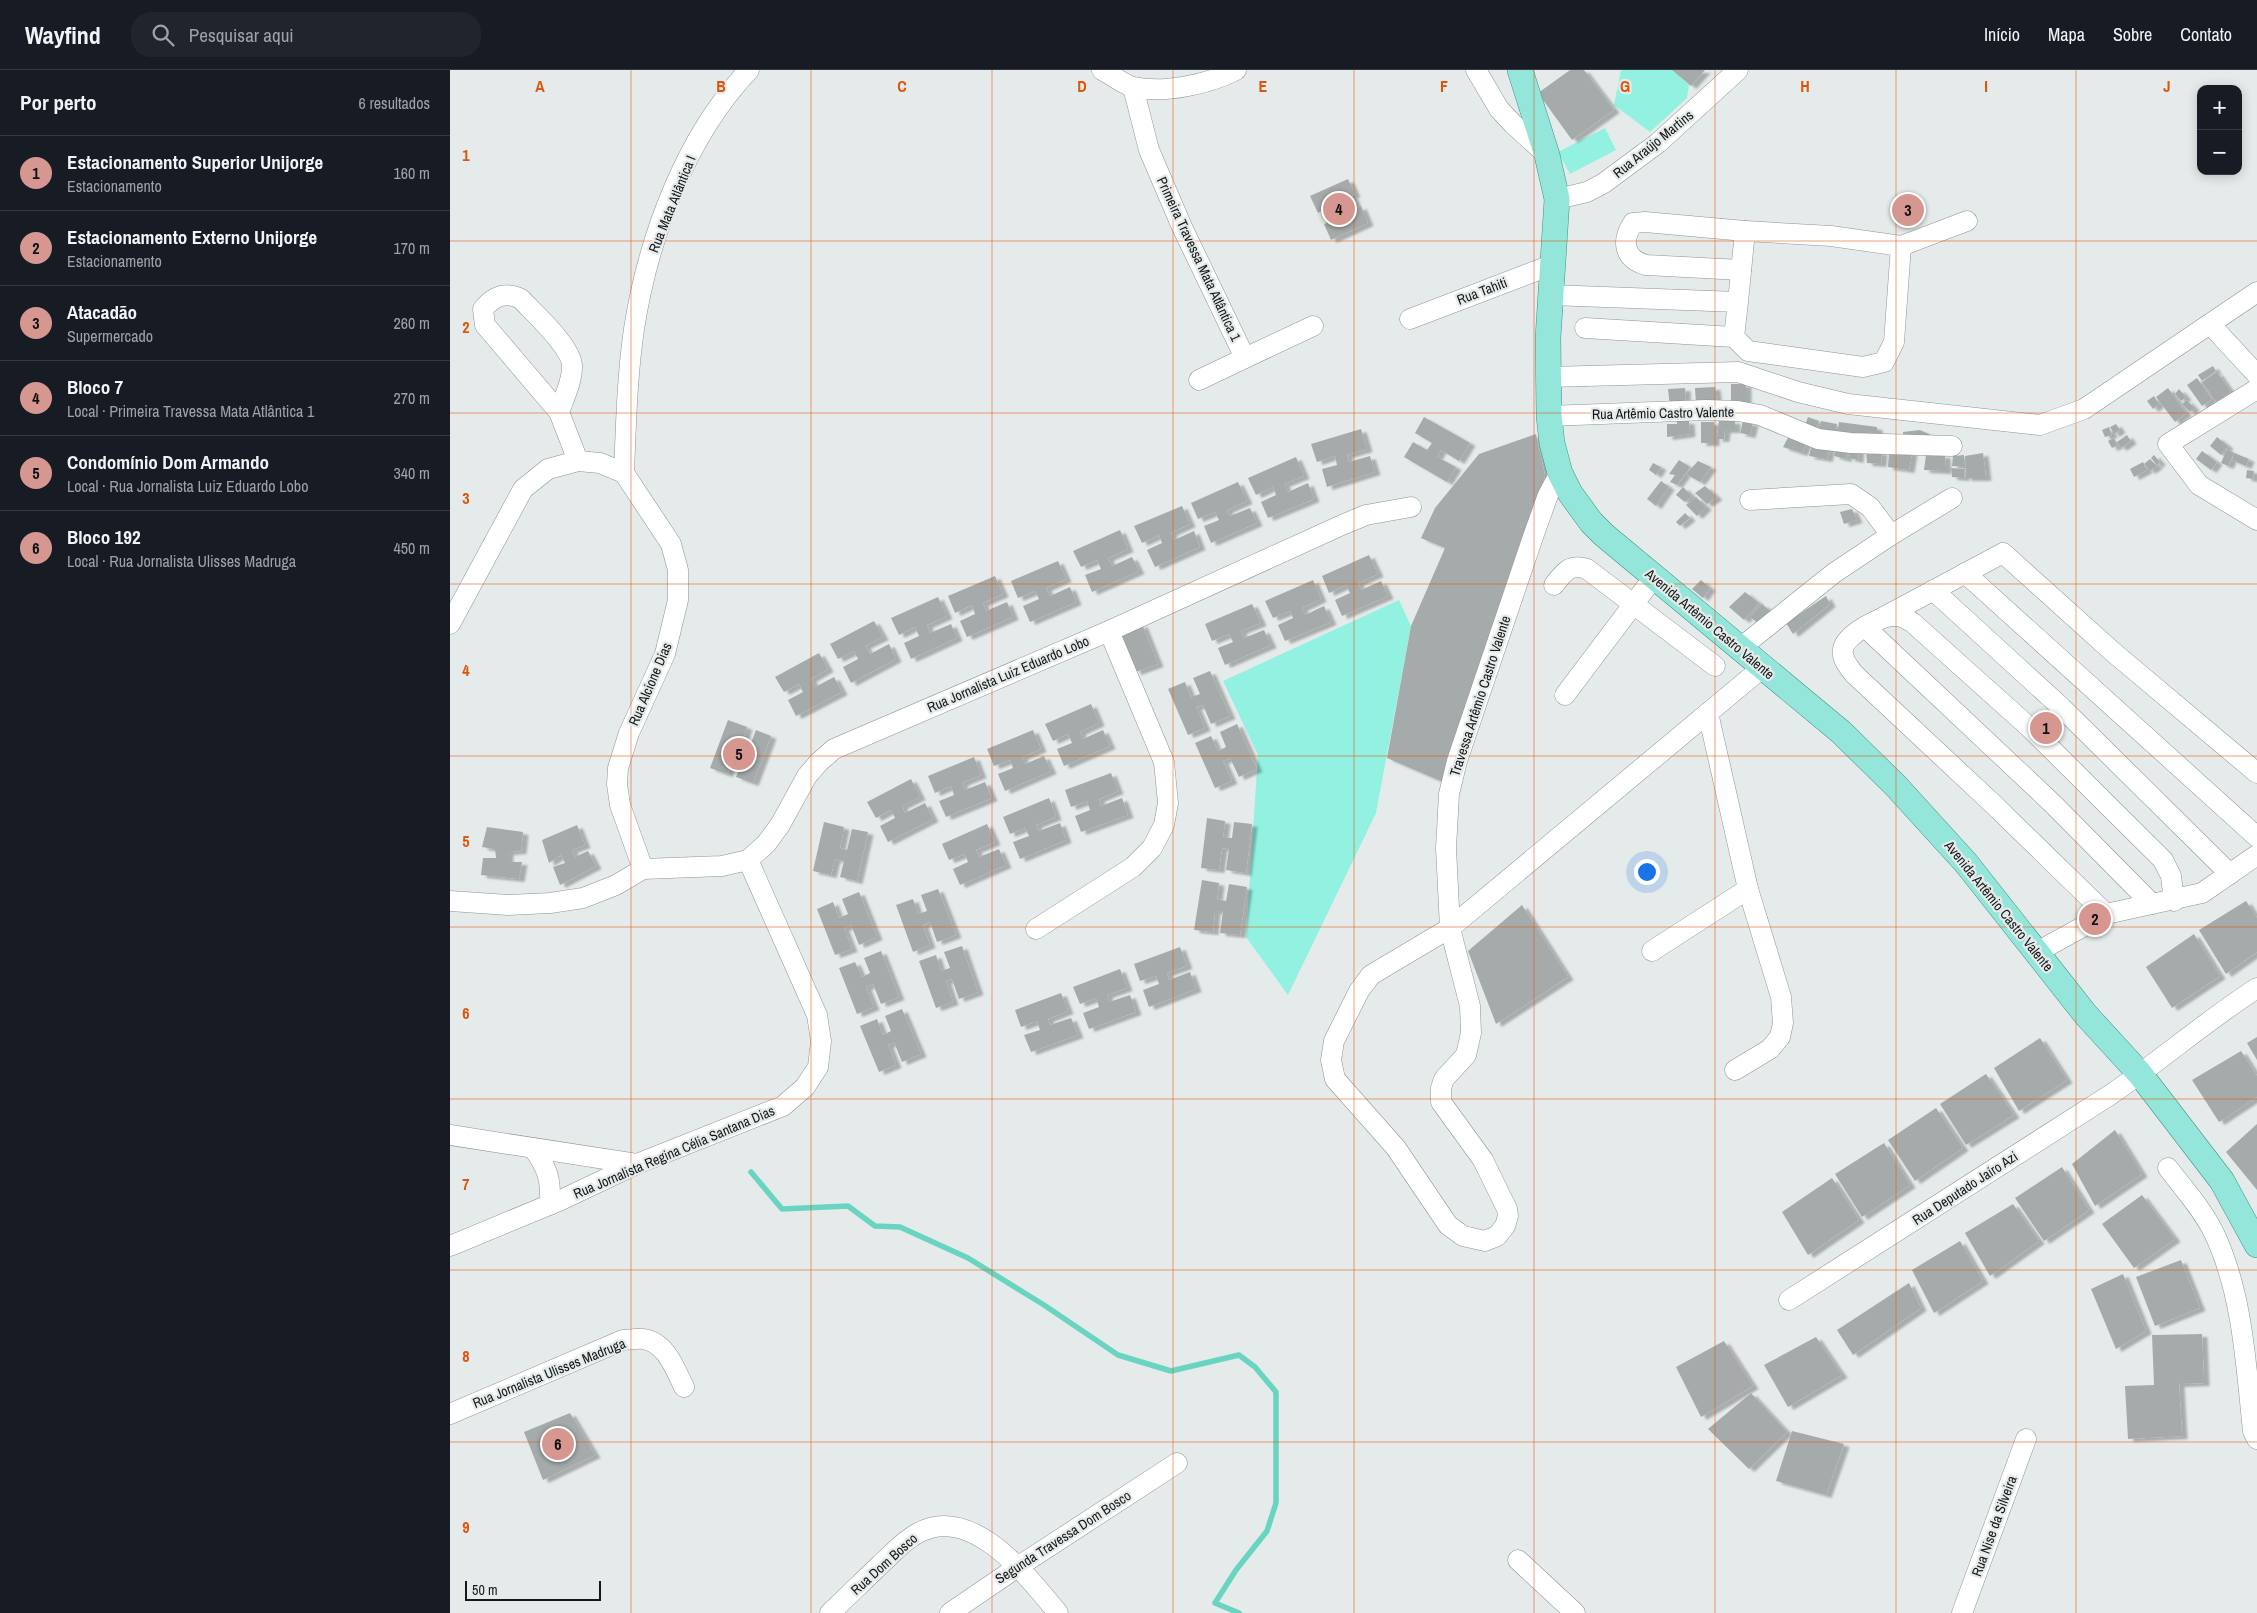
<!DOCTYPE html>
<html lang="pt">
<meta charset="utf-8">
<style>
:root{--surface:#171b24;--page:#20242c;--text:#f1f3f6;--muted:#9ea1a6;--line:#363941;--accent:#d59790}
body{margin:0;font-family:"Archivo Narrow",sans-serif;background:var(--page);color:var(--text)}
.controls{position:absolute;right:15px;top:15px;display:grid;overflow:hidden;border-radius:10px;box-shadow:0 2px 12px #0003}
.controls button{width:45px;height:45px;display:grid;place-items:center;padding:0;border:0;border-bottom:1px solid var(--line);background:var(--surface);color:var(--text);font:25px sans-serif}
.scale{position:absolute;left:15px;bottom:12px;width:136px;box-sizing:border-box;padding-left:5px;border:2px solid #161818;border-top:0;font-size:14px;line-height:18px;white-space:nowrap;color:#161818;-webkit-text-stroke:4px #e5ebea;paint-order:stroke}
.you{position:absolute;left:1196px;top:801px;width:18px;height:18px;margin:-12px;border:4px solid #fff;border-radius:50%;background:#1a73e8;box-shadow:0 0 0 8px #1a73e833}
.badge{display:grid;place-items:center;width:32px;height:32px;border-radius:50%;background:var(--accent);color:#111;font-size:16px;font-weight:700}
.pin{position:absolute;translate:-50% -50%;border:2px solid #fff;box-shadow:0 1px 5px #0006}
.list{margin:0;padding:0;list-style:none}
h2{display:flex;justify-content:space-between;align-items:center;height:65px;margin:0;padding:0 20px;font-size:21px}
h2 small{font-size:16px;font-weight:400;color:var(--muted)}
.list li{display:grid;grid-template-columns:32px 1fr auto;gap:15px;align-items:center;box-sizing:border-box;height:75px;padding:0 20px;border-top:1px solid var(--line)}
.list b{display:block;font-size:19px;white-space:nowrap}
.list p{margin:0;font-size:16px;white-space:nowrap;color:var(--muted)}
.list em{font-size:16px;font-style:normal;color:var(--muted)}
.icon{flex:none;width:28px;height:28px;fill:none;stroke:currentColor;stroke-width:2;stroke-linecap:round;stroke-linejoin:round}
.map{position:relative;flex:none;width:1807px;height:1543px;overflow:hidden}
header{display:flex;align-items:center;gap:30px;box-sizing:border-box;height:70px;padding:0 25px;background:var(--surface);border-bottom:1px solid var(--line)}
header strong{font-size:24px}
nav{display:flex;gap:28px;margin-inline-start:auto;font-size:18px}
.search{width:350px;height:45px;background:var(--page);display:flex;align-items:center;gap:12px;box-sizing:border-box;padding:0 18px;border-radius:20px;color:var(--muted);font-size:19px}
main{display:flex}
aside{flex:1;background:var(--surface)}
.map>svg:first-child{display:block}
</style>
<header>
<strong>Wayfind</strong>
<div class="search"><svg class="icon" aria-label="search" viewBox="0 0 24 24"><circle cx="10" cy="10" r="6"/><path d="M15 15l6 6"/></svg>Pesquisar aqui</div>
<nav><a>Início</a><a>Mapa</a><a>Sobre</a><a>Contato</a></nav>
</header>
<main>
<aside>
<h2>Por perto<small>6 resultados</small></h2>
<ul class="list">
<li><span class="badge">1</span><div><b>Estacionamento Superior Unijorge</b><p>Estacionamento</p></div><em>160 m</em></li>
<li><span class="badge">2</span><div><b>Estacionamento Externo Unijorge</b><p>Estacionamento</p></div><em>170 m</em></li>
<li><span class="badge">3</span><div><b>Atacadão</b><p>Supermercado</p></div><em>260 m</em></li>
<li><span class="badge">4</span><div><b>Bloco 7</b><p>Local · Primeira Travessa Mata Atlântica 1</p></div><em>270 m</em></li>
<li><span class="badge">5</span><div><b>Condomínio Dom Armando</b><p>Local · Rua Jornalista Luiz Eduardo Lobo</p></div><em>340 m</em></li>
<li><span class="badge">6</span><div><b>Bloco 192</b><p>Local · Rua Jornalista Ulisses Madruga</p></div><em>450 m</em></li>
</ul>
</aside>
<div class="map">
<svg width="1807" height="1543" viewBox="0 0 1807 1543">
<defs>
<filter id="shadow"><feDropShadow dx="5.5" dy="3" stdDeviation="1" flood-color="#0004"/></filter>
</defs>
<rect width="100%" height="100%" fill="#e5ebea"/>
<!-- green -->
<g fill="#92f1e0">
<polygon points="1171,0 1222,0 1239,15 1237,28 1200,62 1164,35"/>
<polygon points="1155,58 1166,80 1120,104 1108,82"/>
<polygon points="949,530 961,556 926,743 838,925 796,867 808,685 773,611"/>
</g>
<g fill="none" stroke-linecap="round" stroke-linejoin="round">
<!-- stream -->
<polyline stroke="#6ad4c2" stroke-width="5.5" points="301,1102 332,1139 398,1136 425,1156 450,1157 518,1188 594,1235 668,1285 721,1301 789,1285 805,1297 826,1322 826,1433 817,1461 786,1500 765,1533 789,1543"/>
</g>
<!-- building -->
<g fill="#a5abaa" filter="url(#shadow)">
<polygon points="1120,0 1134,0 1164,40 1122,70 1088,23"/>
<polygon points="1222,0 1255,0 1241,16"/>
<polygon points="898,109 905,124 902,125 907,138 911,136 918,153 881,170 874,154 877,153 871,141 868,143 860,126"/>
<polygon points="1763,296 1766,301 1752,311 1748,305"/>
<polygon points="1767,302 1781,322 1766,332 1752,312"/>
<polygon points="1747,308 1762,329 1752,336 1737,315"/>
<polygon points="1281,314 1296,314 1296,333 1281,332"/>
<polygon points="1265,317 1267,334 1246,334 1245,318"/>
<polygon points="1235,318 1236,337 1220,337 1218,319"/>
<polygon points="1718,318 1736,343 1725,352 1706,327"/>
<polygon points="1729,319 1736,327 1731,331 1725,324"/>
<polygon points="1704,326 1709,334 1703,339 1697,331"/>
<polygon points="1737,330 1744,338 1740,342 1732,334"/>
<polygon points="974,347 1020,373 1009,391 991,380 987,387 1006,397 997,412 954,387 963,372 977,380 982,373 965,363"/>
<polygon points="1358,347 1369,351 1364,363 1354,358"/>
<polygon points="1269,350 1285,351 1285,360 1275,360 1274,369 1267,369"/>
<polygon points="1227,351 1239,351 1240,364 1217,367 1217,354 1227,354"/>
<polygon points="1293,351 1303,353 1300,365 1290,363"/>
<polygon points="1371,351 1387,354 1384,369 1368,363"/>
<rect x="1251" y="352" width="13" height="21"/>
<polygon points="1389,352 1427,357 1427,371 1387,368"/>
<polygon points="1666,354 1670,360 1664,364 1660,357"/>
<polygon points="1659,357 1662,365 1655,367 1652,360"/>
<polygon points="911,359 917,379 897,385 899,392 920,386 925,402 877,417 872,399 887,395 885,386 867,392 861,374"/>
<polygon points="1470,360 1479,364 1479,371 1454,375 1453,362"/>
<polygon points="1086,364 1095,406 993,712 937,688 961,556 995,478 971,468 985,438 1029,384"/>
<polygon points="1340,364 1358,370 1352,383 1333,377"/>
<polygon points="1677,365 1681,371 1671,378 1667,372"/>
<polygon points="1767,367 1778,376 1771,385 1760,376"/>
<polygon points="1664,368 1668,375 1662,378 1658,371"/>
<polygon points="1362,375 1380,377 1377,389 1359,386"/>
<polygon points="1386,376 1400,378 1396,389 1384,386"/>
<polygon points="1402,376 1409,379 1408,390 1399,388"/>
<polygon points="1777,379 1784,383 1778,396 1771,393"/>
<polygon points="1416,381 1432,382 1431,394 1417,393"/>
<polygon points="1752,381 1767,392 1761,400 1746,389"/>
<polygon points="1439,382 1462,382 1459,400 1438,397"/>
<polygon points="1533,383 1536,408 1516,408 1515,386"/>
<polygon points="1784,383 1799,389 1796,396 1782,390"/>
<polygon points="1476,385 1495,385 1496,401 1474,400"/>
<polygon points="1514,385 1515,397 1502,396 1503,386"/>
<polygon points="1704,385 1710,392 1707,395 1701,388"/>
<polygon points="846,387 854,406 834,414 838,422 858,413 864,429 818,448 811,432 826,425 823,417 806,425 798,408"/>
<polygon points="1700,389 1707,396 1700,401 1694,394"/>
<polygon points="1229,390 1240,397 1227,415 1220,412 1225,405 1219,404"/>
<polygon points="1248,391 1261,397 1250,412 1236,404"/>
<polygon points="1693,392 1697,400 1684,407 1680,399"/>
<polygon points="1203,393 1211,397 1206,405 1199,400"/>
<polygon points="1501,398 1515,399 1514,408 1502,407"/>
<polygon points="1797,400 1804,401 1803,409 1796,408"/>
<polygon points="1211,411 1219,417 1206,436 1197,429"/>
<polygon points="788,412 797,431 777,440 780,446 800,438 807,453 761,473 754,456 769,450 765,442 748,449 741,433"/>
<polygon points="1255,416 1267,427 1257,434 1245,423"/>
<polygon points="1233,417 1242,426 1235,432 1226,425"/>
<polygon points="1246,427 1256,437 1247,446 1236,435"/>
<polygon points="732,436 740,454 721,463 724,470 744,461 750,477 705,497 697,480 712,473 709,465 692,473 684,456"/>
<polygon points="1402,439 1407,450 1394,454 1390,442"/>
<polygon points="1235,443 1240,448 1230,456 1226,452"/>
<polygon points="670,460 678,479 658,488 662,496 682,487 689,501 642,522 635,505 651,499 647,490 631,497 623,481"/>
<polygon points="919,485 928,504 908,513 911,520 931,511 938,526 892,546 885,530 900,523 896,515 879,523 872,506"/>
<polygon points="608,491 616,509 596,518 600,526 620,517 626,532 580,552 573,536 589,529 585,521 568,528 561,511"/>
<polygon points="545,506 553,524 533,533 536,541 557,532 563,547 517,567 510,551 525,544 522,535 505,543 498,526"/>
<polygon points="863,510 871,529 852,538 855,545 874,536 881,552 835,571 828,555 843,548 840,541 823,548 815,531"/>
<polygon points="1251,510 1260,518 1253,528 1242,519"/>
<polygon points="1295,522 1309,533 1294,550 1279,537"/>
<polygon points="1376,526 1380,534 1343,564 1336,553"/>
<polygon points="488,527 497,546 477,555 480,563 501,554 507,568 461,589 454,573 469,566 465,557 449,565 441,548"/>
<polygon points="802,534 811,553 791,561 794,568 814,560 821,575 775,595 768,578 783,572 779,564 762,571 755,554"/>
<polygon points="1312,534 1325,545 1313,557 1300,547"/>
<polygon points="424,551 433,567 415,576 420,584 439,574 446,589 401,613 393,597 408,589 404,581 388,589 380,574"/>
<polygon points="692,554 708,594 686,602 670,565"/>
<polygon points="369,583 378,599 361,609 365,617 384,607 392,622 346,646 338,630 353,622 349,614 334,622 325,607"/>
<polygon points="760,601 780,646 761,654 753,635 746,637 755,658 738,665 718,619 735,612 741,627 750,624 743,608"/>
<polygon points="641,634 649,653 630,662 633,669 653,660 660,676 614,696 607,679 622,673 618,664 603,671 595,654"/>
<polygon points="278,650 297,657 290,678 298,681 306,660 321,666 303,713 286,707 292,691 284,688 277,704 260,698"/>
<polygon points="787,654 807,699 789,707 780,688 773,691 782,711 765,718 745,673 761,666 768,681 776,677 770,662"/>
<polygon points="583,660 591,679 572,687 575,694 594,686 601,701 555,721 548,704 563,698 560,690 544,696 537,679"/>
<polygon points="524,687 531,705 512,713 515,720 535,712 542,728 496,747 489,731 504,725 501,716 485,723 478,706"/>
<polygon points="661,703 668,721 649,729 651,736 672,728 678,745 631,762 625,746 640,740 637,731 621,737 615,720"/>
<polygon points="461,709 470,727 452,736 455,743 475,733 483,749 438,772 430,756 445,748 441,740 426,748 417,732"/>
<polygon points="599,728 606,747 586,755 589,761 610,753 616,770 570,789 563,772 579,766 575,758 560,764 553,747"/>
<polygon points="757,748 775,751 773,767 782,768 784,752 802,754 796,803 776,800 779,779 772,778 769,800 751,798"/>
<polygon points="374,752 394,757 390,778 397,780 402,759 418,762 407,811 390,807 394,791 385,789 381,805 363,801"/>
<polygon points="537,754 545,772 526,780 529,787 549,779 556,795 510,815 503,799 518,792 515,784 499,790 492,774"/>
<polygon points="127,755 135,775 122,780 125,787 138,781 146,796 110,815 103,797 115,793 111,785 99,793 92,770"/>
<polygon points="37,757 73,762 71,781 58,782 58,792 72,792 69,809 31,805 33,788 46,788 45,779 32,777"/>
<polygon points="752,810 769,813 767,829 776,831 779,814 797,817 790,865 770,863 773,841 765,841 763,862 744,860"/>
<polygon points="488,819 506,865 487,872 480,852 473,855 480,875 463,882 446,835 463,829 468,844 477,841 471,825"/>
<polygon points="409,822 427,867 409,875 401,855 394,858 402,879 385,885 367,839 383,832 389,848 398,844 392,829"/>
<polygon points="1796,831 1807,848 1807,882 1776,904 1749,860"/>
<polygon points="1072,835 1118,907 1046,954 1018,881"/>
<polygon points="1744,864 1770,906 1722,938 1696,897"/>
<polygon points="512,876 528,922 509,929 502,909 496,911 503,932 486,938 469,891 486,885 491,901 500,898 494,882"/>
<polygon points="730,877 737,896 717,903 719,910 740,902 746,919 699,937 693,920 709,914 706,906 690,911 684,894"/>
<polygon points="431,881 449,927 431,934 423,914 416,917 424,937 407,944 389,898 405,892 412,907 420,903 414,888"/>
<polygon points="670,899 677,918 657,925 659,932 680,925 686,942 639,959 633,943 649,937 646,928 630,934 623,917"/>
<polygon points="611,923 618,941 598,949 600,955 621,948 628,965 581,982 574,965 590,960 587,951 571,957 565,940"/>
<polygon points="452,939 471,984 452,992 444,972 438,975 446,995 429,1002 410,956 427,949 433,965 441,961 435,946"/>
<polygon points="1807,967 1807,990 1797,973"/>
<polygon points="1590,968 1617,1010 1569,1041 1544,998"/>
<polygon points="1791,981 1807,1006 1807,1027 1769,1052 1742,1010"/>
<polygon points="1536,1004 1564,1045 1516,1075 1490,1034"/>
<polygon points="1486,1038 1513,1078 1465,1111 1438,1070"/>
<polygon points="1807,1054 1807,1120 1776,1082"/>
<polygon points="1665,1060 1692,1104 1645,1136 1622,1094"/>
<polygon points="1434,1073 1460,1115 1412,1147 1385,1104"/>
<polygon points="1612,1097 1639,1140 1594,1171 1565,1128"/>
<polygon points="1382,1108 1409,1150 1358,1185 1332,1142"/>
<polygon points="1692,1125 1725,1169 1684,1198 1652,1154"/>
<polygon points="1563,1134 1589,1171 1540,1206 1515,1163"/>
<polygon points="1510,1171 1533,1211 1484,1243 1462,1200"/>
<polygon points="1731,1190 1750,1238 1705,1256 1686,1207"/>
<polygon points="1673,1204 1696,1261 1666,1279 1641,1219"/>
<polygon points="1459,1213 1471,1238 1403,1285 1387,1260"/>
<polygon points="1752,1264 1754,1313 1729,1314 1732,1366 1678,1369 1675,1316 1704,1315 1702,1265"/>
<polygon points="1366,1267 1392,1305 1338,1337 1314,1295"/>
<polygon points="1274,1271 1303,1316 1251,1347 1226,1297"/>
<polygon points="1301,1323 1337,1362 1299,1399 1258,1359"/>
<polygon points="120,1343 145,1385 93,1410 74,1362"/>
<polygon points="1342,1361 1394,1374 1376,1425 1326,1411"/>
</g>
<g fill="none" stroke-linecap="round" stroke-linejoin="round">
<defs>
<g id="minor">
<path d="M652,0C662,5 673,14 683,17C714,24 759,14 786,0"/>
<polyline points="1026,0 1049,39 1063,54 1097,85"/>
<polyline points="683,17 699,80 732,157 795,288 863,256"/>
<polyline points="1107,129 1137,122 1154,113 1208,73 1288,0"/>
<polyline points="1451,176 1517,151"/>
<path d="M1291,200L1196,195C1174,189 1171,171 1183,153L1195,152L1295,161"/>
<polyline points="1101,225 1288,232 1284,267 1298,281 1413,297 1434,292 1444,272 1451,176 1381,166 1295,161 1288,232"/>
<polyline points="960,249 1104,194"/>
<polyline points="1760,254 1807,305"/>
<polyline points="1135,258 1284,267"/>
<polyline points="1098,307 1288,302 1348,322 1398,334 1590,355 1634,339 1807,222"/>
<polyline points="749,310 795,288"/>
<polyline points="1807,319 1718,374 1749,415 1807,450"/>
<path d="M109,342C114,328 122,312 122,297C123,278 84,243 71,229C55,221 44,226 33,239L35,255L109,342L128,391"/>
<polyline points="1099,346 1256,340 1288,341 1310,345 1368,369 1401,373 1502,376"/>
<path d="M174,403C176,355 177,307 184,259C198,169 235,67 299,0"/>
<polyline points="1110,403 1098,425 1084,464 1007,691 999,724 996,778 1000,858 1020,936 1021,963 1016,985 994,1009 991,1018 991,1032 1033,1090 1057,1139 1058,1146 1055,1156 1047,1166 1035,1171 1013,1166 998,1155 946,1078 885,1009 881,990 884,971 909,921 921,905 1000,858 1312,598"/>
<polyline points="1300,430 1401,424 1420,437 1441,465"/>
<polyline points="1515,503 1807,767"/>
<path d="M1104,515C1114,502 1120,493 1137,499L1265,596"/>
<polyline points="1483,520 1612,638 1780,804"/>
<polyline points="0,554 73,419 98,399 128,391 150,393 174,403 221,474 228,500 228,530 215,584 179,663 168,698 167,714 170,735 193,799"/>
<polyline points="1289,579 1384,503 1441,465 1502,428"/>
<polyline points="1115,625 1204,507"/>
<polyline points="1258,643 1298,819 1331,927 1333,953 1330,967 1320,979 1285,1000"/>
<polyline points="0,831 58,835 100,833 133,828 166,815 193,799 272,796 298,790 316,774 330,755 357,706 369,692 384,679 659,561 892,455 916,445 961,437"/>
<polyline points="1702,834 1602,733 1415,557 1553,483 1663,582 1807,703"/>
<path d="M1656,844L1542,733L1404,604C1399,597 1391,589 1393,579C1396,564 1430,546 1445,546C1452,546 1457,549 1463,553L1579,657L1713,790L1721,806L1724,831"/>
<polyline points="586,859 683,797 702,778 714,755 718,733 714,692 659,561"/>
<polyline points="1202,881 1298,819"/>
<polyline points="1587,882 1656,844 1752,823 1807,785"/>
<polyline points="0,1065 187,1094"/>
<path d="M83,1078C98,1099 101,1109 100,1135"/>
<path d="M1718,1098C1734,1119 1753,1140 1764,1163C1793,1224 1796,1296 1803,1361L1807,1369"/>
<polyline points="0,1176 111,1130 187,1094 333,1036 355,1017 368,997 371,971 367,945 298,790"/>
<path d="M1339,1230L1660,1025C1710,991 1756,951 1807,918"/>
<path d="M0,1344L173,1270C179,1270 187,1268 193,1269C216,1272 225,1299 234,1317"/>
<polyline points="1068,1490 1125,1543"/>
<path d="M380,1543C397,1527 413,1511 430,1495C442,1484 453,1471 468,1463C522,1433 578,1507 608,1543"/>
<polyline points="500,1543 569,1496 727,1393"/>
<polyline points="1512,1543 1576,1369"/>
</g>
<polyline id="major" points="1070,0 1097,85 1107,129 1098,268 1099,346 1102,373 1110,403 1120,423 1141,452 1154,465 1391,662 1446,716 1516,793 1636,945 1690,1004 1772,1111 1807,1175"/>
</defs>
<!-- minor casing -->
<use href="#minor" stroke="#8e9493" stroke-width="21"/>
<!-- major casing -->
<use href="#major" stroke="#3b9486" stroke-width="26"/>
<!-- minor -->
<use href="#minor" stroke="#fff" stroke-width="20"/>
<!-- major -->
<use href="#major" stroke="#95e6da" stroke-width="25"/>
</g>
<!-- grid -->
<path fill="none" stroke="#de560d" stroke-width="1" stroke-opacity="0.55" d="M181,0V1543M361,0V1543M542,0V1543M723,0V1543M904,0V1543M1084,0V1543M1265,0V1543M1446,0V1543M1626,0V1543M0,171H1807M0,343H1807M0,514H1807M0,686H1807M0,857H1807M0,1029H1807M0,1200H1807M0,1372H1807"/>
<g text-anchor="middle" stroke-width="4.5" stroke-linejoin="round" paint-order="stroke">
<!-- street labels -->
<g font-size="14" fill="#161818" stroke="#e5ebea">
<text transform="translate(1203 74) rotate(-39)" y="5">Rua Araújo Martins</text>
<text transform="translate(222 134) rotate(-68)" y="5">Rua Mata Atlântica I</text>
<text transform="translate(749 189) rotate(65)" y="5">Primeira Travessa Mata Atlântica 1</text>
<text transform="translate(1032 221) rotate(-21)" y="5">Rua Tahiti</text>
<text transform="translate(1213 343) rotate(-1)" y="5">Rua Artêmio Castro Valente</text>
<text transform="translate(1260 554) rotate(40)" y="5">Avenida Artêmio Castro Valente</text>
<text transform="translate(558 604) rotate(-23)" y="5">Rua Jornalista Luiz Eduardo Lobo</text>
<text transform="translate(200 614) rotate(-67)" y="5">Rua Alcione Dias</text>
<text transform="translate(1030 626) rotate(-72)" y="5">Travessa Artêmio Castro Valente</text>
<text transform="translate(1549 836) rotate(51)" y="5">Avenida Artêmio Castro Valente</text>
<text transform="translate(224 1082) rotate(-23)" y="5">Rua Jornalista Regina Célia Santana Dias</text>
<text transform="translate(1515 1118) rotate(-33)" y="5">Rua Deputado Jaíro Azi</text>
<text transform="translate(99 1303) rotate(-22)" y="5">Rua Jornalista Ulisses Madruga</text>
<text transform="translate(1544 1456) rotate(-70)" y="5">Rua Nise da Silveira</text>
<text transform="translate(613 1467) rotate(-33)" y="5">Segunda Travessa Dom Bosco</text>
<text transform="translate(434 1494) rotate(-42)" y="5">Rua Dom Bosco</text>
</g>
</g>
<g font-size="16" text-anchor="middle" font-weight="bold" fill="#de560d" stroke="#e5ebea" stroke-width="4.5" stroke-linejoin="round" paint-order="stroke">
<text x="90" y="22">A</text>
<text x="271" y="22">B</text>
<text x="452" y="22">C</text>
<text x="632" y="22">D</text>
<text x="813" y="22">E</text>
<text x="994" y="22">F</text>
<text x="1175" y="22">G</text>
<text x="1355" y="22">H</text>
<text x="1536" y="22">I</text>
<text x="1717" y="22">J</text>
<text x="16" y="91">1</text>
<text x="16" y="263">2</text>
<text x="16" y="434">3</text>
<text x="16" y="606">4</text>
<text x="16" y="777">5</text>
<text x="16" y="949">6</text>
<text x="16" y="1120">7</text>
<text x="16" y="1292">8</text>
<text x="16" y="1463">9</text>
</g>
</svg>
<div class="controls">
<button>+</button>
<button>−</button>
</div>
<div class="scale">50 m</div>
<div class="you"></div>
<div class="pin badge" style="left:1596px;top:658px">1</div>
<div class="pin badge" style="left:1645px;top:849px">2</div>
<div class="pin badge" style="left:1458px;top:140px">3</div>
<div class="pin badge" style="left:889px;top:139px">4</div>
<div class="pin badge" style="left:289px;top:684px">5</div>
<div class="pin badge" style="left:108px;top:1374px">6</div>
</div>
</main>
